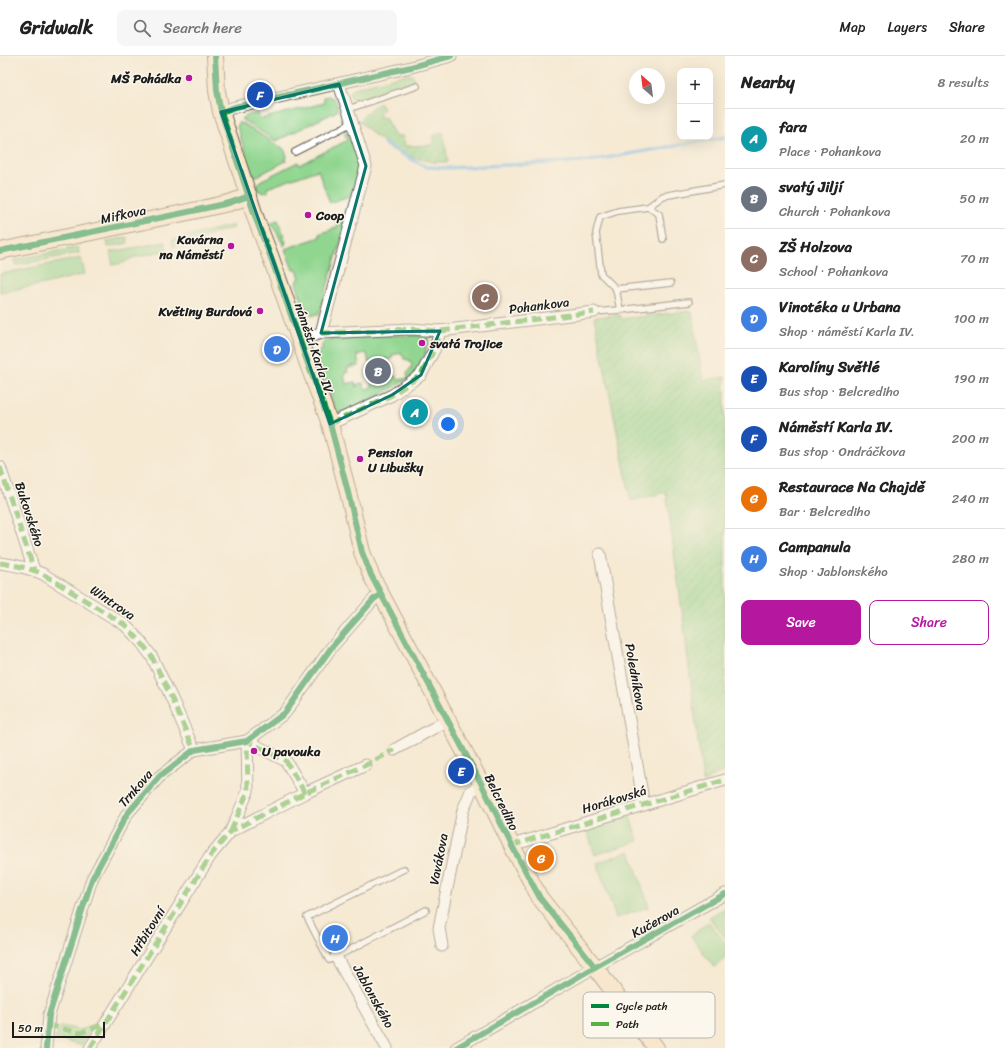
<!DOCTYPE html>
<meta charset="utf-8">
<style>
:root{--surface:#fff;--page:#f6f6f6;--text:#222;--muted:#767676;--line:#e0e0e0;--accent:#b5179e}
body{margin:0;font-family:Sriracha,sans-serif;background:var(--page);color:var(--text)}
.controls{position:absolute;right:12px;top:12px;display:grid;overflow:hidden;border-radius:8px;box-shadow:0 4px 16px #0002}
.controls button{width:36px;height:36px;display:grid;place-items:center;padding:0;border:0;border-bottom:1px solid var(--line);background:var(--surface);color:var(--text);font:20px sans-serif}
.compass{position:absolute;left:629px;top:12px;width:36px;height:36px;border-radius:50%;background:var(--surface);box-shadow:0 4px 16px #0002;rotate:332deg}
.scale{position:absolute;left:12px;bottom:10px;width:93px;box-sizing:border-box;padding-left:4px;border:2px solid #1c1c1c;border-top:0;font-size:11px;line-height:14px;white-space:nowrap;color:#1c1c1c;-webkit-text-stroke:3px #fbf7ec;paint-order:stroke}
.you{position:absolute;left:448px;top:368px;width:14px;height:14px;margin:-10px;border:3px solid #fff;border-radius:50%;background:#1a73e8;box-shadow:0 0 0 6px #1a73e833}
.badge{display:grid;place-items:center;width:26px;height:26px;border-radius:50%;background:var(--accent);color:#fff;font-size:13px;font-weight:700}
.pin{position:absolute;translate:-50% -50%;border:2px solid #fff;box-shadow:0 1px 4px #0006}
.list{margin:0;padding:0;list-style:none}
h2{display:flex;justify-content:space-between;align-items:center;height:52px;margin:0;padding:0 16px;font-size:17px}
h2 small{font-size:13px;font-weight:400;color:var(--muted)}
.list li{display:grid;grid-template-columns:26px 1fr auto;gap:12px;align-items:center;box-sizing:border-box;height:60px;padding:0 16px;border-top:1px solid var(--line)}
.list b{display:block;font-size:15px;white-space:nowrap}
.list p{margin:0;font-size:13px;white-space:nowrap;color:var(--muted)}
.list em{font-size:13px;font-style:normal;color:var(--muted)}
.actions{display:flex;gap:8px;padding:12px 16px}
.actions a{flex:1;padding:9px 0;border:1px solid var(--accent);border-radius:8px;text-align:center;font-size:14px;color:var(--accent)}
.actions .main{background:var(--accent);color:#fff}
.icon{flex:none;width:22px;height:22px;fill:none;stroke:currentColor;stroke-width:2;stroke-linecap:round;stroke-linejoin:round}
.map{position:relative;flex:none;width:725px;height:992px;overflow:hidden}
header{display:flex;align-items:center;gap:24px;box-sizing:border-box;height:56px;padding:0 20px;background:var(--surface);border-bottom:1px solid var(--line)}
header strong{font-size:19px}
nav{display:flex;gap:22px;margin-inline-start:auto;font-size:14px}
.search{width:280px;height:36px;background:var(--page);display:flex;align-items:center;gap:10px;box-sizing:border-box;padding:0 14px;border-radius:8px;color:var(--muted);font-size:15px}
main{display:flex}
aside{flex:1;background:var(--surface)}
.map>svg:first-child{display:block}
</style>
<header>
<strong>Gridwalk</strong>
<div class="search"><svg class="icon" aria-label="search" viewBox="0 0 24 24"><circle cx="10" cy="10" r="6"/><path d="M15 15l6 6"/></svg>Search here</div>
<nav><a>Map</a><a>Layers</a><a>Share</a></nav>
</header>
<main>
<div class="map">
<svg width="725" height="992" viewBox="0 0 725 992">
<defs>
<pattern id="garden-furrows" width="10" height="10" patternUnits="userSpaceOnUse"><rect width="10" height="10" fill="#91d690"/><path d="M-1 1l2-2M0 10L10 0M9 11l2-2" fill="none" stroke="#7cb77c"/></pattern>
</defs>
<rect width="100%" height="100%" fill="#fbf7ec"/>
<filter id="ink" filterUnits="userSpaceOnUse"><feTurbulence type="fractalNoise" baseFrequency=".025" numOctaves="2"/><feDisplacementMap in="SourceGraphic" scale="8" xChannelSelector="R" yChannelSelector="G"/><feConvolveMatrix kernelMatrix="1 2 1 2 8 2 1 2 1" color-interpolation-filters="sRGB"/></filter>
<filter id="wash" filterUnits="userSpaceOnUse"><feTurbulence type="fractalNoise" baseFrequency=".012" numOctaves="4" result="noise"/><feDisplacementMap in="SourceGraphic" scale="16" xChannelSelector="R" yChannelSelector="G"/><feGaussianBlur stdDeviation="0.9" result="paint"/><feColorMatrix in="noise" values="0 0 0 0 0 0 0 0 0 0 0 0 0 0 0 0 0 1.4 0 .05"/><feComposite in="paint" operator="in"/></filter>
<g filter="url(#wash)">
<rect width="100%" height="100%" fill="#f5ead3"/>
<!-- green -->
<g fill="#91d690" stroke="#567956" fill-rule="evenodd">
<polygon points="403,19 412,19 415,22 410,29 357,44 352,44 350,36 354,32"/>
<path d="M329,40C335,42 339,48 337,55L276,85L241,63L248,59L258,57L260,63L324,47L323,41Z"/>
<polygon points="239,66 241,68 242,67 284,93 287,100 286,105 257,120 253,120 238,74 237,71"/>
<polygon points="346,75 347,76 356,91 362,111 356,134 349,140 330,147 318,114 267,132 268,136 263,137 258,134 257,129 260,125 298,106 299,109 348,84 344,77"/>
<polygon points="343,158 349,158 319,258 316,258 312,260 309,257 307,252 304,251 296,227 297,224 300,222 297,214 293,214 285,193 320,181 319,178 338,171 334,160"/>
<polygon points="278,164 286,186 284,190 271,166"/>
<polygon points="233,169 234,172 221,175 173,191 172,184"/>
<polygon points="127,181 128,187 108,191 107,185"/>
<polygon points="165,186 167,194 132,202 123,207 113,209 110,196"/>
<polygon points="78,191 79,197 17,209 13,204"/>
<polygon points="81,202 85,218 44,228 0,236 0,218"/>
<path d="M377,279L424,280V282L428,281L429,289L426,290V297L416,315L411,321L386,336L342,356L336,355L318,305V295L322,293V289L325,285L333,282L340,284L358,280ZM365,297L367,298L369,308L372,307V306L373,305L374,307L379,306L378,304H380V306L385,305V303L386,302L387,304L392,303V299L402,297L404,303L409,304L412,308L411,312L407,316L408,322L398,324L396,320L391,321V323L390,324L389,322L384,323L385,325H383V323L378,324V326H377L376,324L371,326L372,331L365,333L363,327L358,328V330L357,331L355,326L346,328L344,318L348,316L347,313L350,311L352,312V310H354V311L359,310L357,300V299Z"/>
<polygon points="629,758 638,785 595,799 586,772"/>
<polygon points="630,795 649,851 616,862 597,807"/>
<polygon points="725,852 725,882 709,861"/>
<polygon points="709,866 725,887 725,903 714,911 691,880"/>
<polygon points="94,968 81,989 55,983 61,970 80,974"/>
</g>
<!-- garden -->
<g fill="url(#garden-furrows)" stroke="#567956">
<polygon points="380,47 383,54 379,55 381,62 385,61 395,80 403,80 405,90 433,89 432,80 443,76 448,106 434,106 414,102 396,95 373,78 359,65 370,53"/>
<polygon points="691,255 692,256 703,324 725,321 725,715 715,719 706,725 703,726 684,570 666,436 631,445 594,261 620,259 621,263"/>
</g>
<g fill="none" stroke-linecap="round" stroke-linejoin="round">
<!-- stream -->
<polyline stroke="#75bbec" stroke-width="3.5" points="384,88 426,111 447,112 589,105 725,81"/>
</g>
</g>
<g filter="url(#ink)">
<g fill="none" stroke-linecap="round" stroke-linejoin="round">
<defs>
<g id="lane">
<polyline points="348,53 417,30"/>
<polyline points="295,96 352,67"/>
<polyline points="648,151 663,140 725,129"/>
<polyline points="663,183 659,158 648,151 618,155 600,161 596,177 601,218 616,233 620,254 689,246"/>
<polyline points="616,233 671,227"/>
<polyline points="594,256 620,254"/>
<polyline points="404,813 307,861 329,904 336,901 426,854"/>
</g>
<g id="street">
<polyline points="221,56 235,51 411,11 451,0"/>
<polyline points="321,277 366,110 349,57 339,28"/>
<polyline points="300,284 321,277 410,273 440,275 594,256"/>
<polyline points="330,368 392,339 421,319 435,292 440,275"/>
<polyline points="0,411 34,514"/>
<polyline points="600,498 644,749"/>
<path d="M0,507C15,509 29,512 43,518L125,569L141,586L152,601L172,643L194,694"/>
<polyline points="394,694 448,664"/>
<polyline points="231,775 248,735 247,685 286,705 305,737"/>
<polyline points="512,790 519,787 725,724"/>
<polyline points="442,890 439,872 463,754 471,735 482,729"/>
<polyline points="336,901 387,992"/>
<polyline points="46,992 49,959 92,823 127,758 160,720 194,694 247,685 285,657 331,592 374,543 381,538"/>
<polyline points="90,992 211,799 231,775 305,737 366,709"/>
<polyline points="456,992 595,911 725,838"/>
</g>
<g id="secondary">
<polyline points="215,0 217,35 221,56 257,166 271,202 308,308 330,368 347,432 362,496 371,519 482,729 512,790 540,842 595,911 656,992"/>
<polyline points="0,195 188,156 229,147 249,140"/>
</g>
</defs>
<!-- lane casing -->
<use href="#lane" stroke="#68645c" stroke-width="8"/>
<!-- street casing -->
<use href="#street" stroke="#68645c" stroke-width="13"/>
<!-- secondary casing -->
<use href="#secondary" stroke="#68645c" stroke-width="18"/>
<!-- lane -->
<use href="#lane" stroke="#fff" stroke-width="5.5"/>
<!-- street -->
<use href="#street" stroke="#fff" stroke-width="11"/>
<!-- secondary -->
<use href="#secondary" stroke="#fde5c5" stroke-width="16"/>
<!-- quiet -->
<g stroke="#55b145" stroke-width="5" stroke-dasharray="10 5" stroke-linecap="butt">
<polyline points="321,277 410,273 440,275 594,256"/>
<polyline points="330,368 392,339 421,319 435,292 440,275"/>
<polyline points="0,411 34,514"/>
<path d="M0,507C15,509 29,512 43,518L125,569L141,586L152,601L172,643L194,694L192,696"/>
<polyline points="231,775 248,735 247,685 286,705 305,737"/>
<polyline points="512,790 519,787 725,724"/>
<polyline points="48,969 80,977 105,968"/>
<polyline points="90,992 211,799 231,775 305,737 366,709 394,694"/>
</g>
<defs>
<g id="cycleway">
<polyline points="215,0 217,35 221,56 257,166 271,202 308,308 330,368 347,432 362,496 371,519 482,729 512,790 540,842 595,911"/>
<polyline points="221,56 235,51 411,11 451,0"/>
<polyline points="0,195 188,156 229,147 249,140"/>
<polyline points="46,992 49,959 92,823 127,758 160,720 194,694 247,685 285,657 331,592 374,543 381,538"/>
<polyline points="456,992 595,911 725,838"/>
</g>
</defs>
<!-- cycleway casing -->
<use href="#cycleway" stroke="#fbf7ec" stroke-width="8"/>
<!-- cycleway -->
<use href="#cycleway" stroke="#00873e" stroke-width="6"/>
</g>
</g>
<!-- marked area -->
<path d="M0 0H725V992H0ZM339,28L366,110L321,277L440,275L421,319L392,339L330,368L221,56Z" fill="#f5ead3" fill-opacity=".55" fill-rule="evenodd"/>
<path fill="none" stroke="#0f766e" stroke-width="3" stroke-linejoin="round" d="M339,28L366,110L321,277L440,275L421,319L392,339L330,368L221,56Z"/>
<!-- markers -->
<g fill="#b5179e" stroke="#fbf7ec" stroke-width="1.5">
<circle cx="189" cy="22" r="4"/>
<circle cx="308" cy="159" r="4"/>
<circle cx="231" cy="190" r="4"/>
<circle cx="260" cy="255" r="4"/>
<circle cx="422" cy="287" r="4"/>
<circle cx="360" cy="403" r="4"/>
<circle cx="254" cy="695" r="4"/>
</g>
<g text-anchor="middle" stroke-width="3" stroke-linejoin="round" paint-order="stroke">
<!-- poi labels -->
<g font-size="13" font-weight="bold" fill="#1c1c1c" stroke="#fbf7ec" text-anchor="start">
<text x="181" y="27" text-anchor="end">MŠ Pohádka</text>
<text x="316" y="164">Coop</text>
<text x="223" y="188" text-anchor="end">Kavárna<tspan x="223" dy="15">na Náměstí</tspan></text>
<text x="252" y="260" text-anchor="end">Květiny Burdová</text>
<text x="430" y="292">svatá Trojice</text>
<text x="368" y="401">Pension<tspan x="368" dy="15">U Libušky</tspan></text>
<text x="262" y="700">U pavouka</text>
</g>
<!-- street labels -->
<g font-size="13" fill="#1c1c1c" stroke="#fbf7ec">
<text transform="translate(123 158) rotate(-12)" y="5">Mifkova</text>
<text transform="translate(539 249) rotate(-7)" y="5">Pohankova</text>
<text transform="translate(315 293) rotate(71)" y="5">náměstí Karla IV.</text>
<text transform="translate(30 458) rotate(72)" y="5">Bukovského</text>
<text transform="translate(113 546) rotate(34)" y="5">Wintrova</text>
<text transform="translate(636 621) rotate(80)" y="5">Poledníkova</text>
<text transform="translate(135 732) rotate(-49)" y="5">Trnkova</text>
<text transform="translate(614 743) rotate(-17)" y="5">Horákovská</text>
<text transform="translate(502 746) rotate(64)" y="5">Belcrediho</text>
<text transform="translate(438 803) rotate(-79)" y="5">Vavákova</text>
<text transform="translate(655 865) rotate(-29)" y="5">Kučerova</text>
<text transform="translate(147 875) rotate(-58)" y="5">Hřbitovní</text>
<text transform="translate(374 940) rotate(61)" y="5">Jablonského</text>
</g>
</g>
<!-- legend -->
<rect x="583" y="936" width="132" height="46" rx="6" fill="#fbf7ec" stroke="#b8b5ae" stroke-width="1"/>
<rect x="591" y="948" width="18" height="4" fill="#00873e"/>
<rect x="591" y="966" width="18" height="4" fill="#55b145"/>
<g font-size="11" fill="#1c1c1c">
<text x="616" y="954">Cycle path</text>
<text x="616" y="972">Path</text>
</g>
</svg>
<div class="controls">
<button>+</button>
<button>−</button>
</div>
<svg class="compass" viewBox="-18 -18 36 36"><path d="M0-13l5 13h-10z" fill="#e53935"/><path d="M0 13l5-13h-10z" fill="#767676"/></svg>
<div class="scale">50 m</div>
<div class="you"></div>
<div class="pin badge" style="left:415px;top:356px;background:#0f9aa8">A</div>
<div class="pin badge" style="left:378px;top:315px;background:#6b7280">B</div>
<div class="pin badge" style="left:485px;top:241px;background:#8d6e63">C</div>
<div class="pin badge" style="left:277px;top:293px;background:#3f7fe0">D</div>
<div class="pin badge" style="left:461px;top:715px;background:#1a4fb4">E</div>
<div class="pin badge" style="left:260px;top:39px;background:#1a4fb4">F</div>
<div class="pin badge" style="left:541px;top:802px;background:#e8710a">G</div>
<div class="pin badge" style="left:335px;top:882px;background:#3f7fe0">H</div>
</div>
<aside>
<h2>Nearby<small>8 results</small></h2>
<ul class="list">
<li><span class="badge" style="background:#0f9aa8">A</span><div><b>fara</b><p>Place · Pohankova</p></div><em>20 m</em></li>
<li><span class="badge" style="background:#6b7280">B</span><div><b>svatý Jiljí</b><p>Church · Pohankova</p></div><em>50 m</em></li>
<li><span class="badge" style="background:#8d6e63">C</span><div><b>ZŠ Holzova</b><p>School · Pohankova</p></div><em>70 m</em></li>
<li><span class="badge" style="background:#3f7fe0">D</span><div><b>Vinotéka u Urbana</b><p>Shop · náměstí Karla IV.</p></div><em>100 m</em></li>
<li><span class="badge" style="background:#1a4fb4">E</span><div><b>Karolíny Světlé</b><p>Bus stop · Belcrediho</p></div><em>190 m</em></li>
<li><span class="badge" style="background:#1a4fb4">F</span><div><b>Náměstí Karla IV.</b><p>Bus stop · Ondráčkova</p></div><em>200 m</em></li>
<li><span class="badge" style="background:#e8710a">G</span><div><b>Restaurace Na Chajdě</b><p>Bar · Belcrediho</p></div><em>240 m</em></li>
<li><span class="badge" style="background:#3f7fe0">H</span><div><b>Campanula</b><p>Shop · Jablonského</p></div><em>280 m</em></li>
</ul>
<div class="actions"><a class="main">Save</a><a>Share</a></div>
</aside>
</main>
